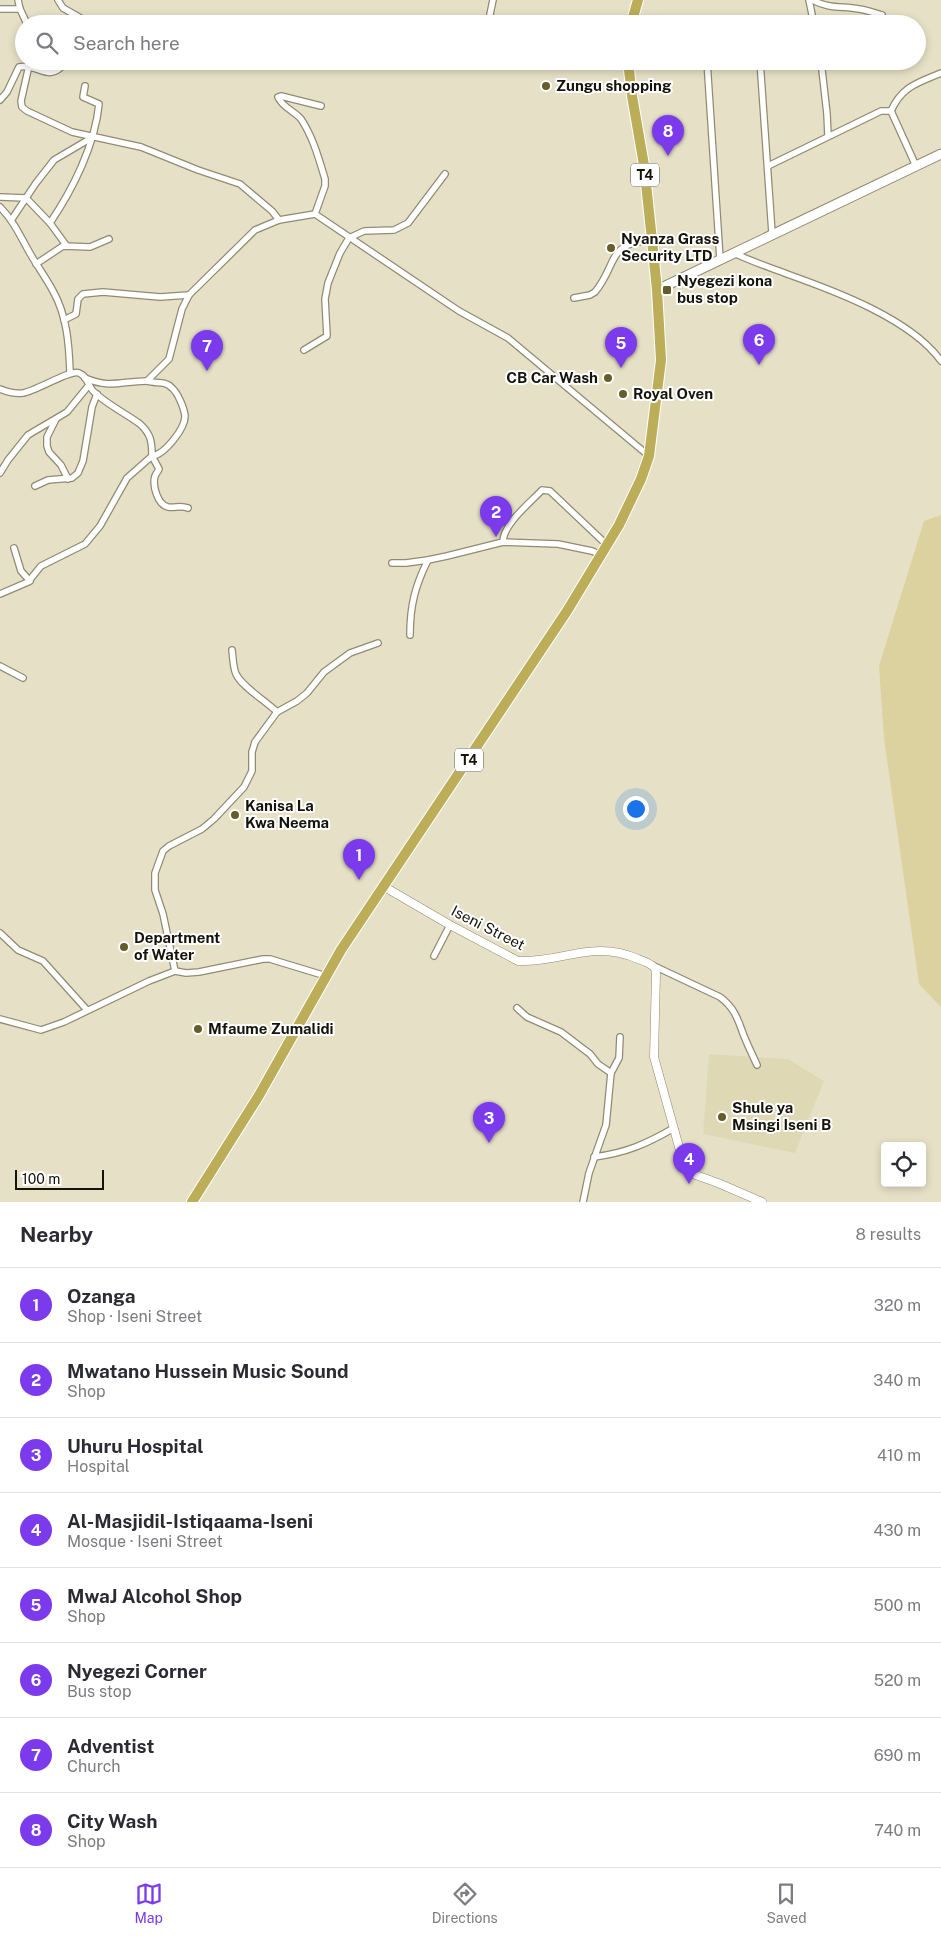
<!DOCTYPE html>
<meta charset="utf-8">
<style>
:root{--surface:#fff;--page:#f7f7f7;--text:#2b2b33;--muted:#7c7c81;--line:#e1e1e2;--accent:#7c3aed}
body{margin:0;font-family:"Public Sans",sans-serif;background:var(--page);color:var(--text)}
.controls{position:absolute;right:15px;bottom:15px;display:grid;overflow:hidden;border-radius:5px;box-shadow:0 2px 8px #0003}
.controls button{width:45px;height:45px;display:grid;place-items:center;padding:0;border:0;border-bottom:1px solid var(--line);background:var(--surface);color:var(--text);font:25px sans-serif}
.scale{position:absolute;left:15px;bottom:12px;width:89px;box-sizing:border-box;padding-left:5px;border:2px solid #15130a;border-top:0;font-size:14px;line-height:18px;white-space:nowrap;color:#15130a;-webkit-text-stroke:4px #fff;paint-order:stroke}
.you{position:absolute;left:635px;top:808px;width:18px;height:18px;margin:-12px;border:4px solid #fff;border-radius:50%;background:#1a73e8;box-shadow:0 0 0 8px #1a73e833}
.badge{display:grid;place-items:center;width:32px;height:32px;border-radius:50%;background:var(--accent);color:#fff;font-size:16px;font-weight:700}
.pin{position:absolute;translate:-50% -41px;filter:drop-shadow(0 1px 2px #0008)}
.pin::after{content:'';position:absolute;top:26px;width:18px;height:15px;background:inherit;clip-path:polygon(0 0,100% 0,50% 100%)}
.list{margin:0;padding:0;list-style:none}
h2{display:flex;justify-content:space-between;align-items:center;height:65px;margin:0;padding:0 20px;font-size:21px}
h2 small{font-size:16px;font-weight:400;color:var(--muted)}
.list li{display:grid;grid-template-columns:32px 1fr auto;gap:15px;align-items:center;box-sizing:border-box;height:75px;padding:0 20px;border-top:1px solid var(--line)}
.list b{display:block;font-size:19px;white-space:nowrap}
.list p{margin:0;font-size:16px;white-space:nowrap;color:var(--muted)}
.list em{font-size:16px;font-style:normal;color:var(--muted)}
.icon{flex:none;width:28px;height:28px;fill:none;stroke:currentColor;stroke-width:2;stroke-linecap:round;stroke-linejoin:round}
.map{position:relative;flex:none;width:941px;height:1202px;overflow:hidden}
.search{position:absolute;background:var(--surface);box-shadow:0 2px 8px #0003;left:15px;right:15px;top:15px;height:55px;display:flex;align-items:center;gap:12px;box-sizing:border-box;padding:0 18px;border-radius:28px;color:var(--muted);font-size:19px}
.sheet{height:665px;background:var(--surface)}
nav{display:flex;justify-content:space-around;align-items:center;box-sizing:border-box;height:70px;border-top:1px solid var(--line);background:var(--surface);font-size:14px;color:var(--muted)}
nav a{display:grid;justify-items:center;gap:2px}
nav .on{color:var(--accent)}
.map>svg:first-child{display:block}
</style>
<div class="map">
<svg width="941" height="1202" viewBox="0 0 941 1202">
<rect width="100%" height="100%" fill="#e6e1c6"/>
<!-- built -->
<polygon fill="#ded8b5" points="709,1054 788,1059 824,1081 795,1153 703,1134"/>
<!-- green -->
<polygon fill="#dcd29f" points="941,515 941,1007 919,984 884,738 879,666 924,521"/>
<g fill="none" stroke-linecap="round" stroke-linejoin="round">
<defs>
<g id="minor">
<polyline points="18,0 20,9 27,24"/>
<polyline points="58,0 63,8 91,24"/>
<polyline points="809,0 814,24"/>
<path d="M812,0C830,9 841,6 859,9C867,10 875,13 882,15"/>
<polyline points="0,9 20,9"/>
<polyline points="488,24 493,0"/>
<polyline points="30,61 21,101 22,107 27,111 72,132 141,147 198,170 240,184 272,211 279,220"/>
<polyline points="707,61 720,259"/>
<polyline points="760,61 772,233"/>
<polyline points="821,61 827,114 828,136"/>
<path d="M0,100L7,92L19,67C39,63 48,84 65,63"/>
<path d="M891,111C902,86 918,83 941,73"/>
<polyline points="768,166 881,111 891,111 916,166"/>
<polyline points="0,197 26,198 50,223 66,245"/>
<path d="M0,207C14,221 21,238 31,255C38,267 46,278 53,291C67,316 69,344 70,372"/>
<path d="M315,214L325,186V179C319,159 313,137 301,119C294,111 282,107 278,97L281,96L321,106"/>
<polyline points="12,219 36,183 54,160 93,137"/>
<path d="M50,223C73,189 95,145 99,104L83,97L85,86"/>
<path d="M734,253C750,261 769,267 787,274C835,291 911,319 941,361"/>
<polyline points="36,264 63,246 90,247 109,239"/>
<path d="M574,298L590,295L595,292C618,264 606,243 652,240"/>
<polyline points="64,320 76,314 78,299 83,294 103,292 160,297 189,295"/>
<polyline points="304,350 327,336 325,299 328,283 340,253 349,238 364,231 394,230 408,223 445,174"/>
<path d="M85,378C111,389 121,381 147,381"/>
<path d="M0,389C7,392 14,394 23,393C36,391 71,369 79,373C87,376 88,385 93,391C106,404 125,413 140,424C151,434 152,442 152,456L127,478L100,526L85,544L41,566L28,582L0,594"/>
<polyline points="56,419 47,437 47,446 49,452 61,465 68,479"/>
<polyline points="0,473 8,460 28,435 67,412 89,385"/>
<polyline points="35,486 48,480 72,478 78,473 83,461 92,407 97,394"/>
<path d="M188,508C181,505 175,508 168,507C158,505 152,486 155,476C156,474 158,471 159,469L152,456C164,455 185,429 185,416C184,408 178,393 172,388C165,380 155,384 147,381L169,359L182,309L189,295L255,230L279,220L315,214L459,311L508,338L649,456"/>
<path d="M503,542C503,524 530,503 542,490L550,491L607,545"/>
<polyline points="14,548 21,571 30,581"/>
<polyline points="392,563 406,563 428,560"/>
<path d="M410,635C410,606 415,586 428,560L447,556L503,542L558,544L592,551L601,555"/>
<path d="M232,650C233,658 233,667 236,674C242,687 266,701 277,712"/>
<polyline points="0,666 23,678"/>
<polyline points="0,933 18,950 43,961 87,1010"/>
<polyline points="434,956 450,925"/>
<path d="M652,965L720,997C735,1008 738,1020 744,1036C748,1046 753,1056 757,1065"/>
<polyline points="175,971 163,914 155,890 155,873 163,851 169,846 202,829 214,819 244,787 252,771 252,752 255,742 277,712 297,701 307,693 324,672 350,653 378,643"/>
<polyline points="517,1008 527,1017 561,1032 590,1054 598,1064 611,1073 606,1125 589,1173 583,1202"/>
<polyline points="0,1019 41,1030 64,1022 149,981 175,971 186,973 199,972 263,959 270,959 326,976"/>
<polyline points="611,1073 619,1058 620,1037"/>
<path d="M594,1157C626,1153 646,1144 674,1128"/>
</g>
<path id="tertiary" d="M383,886L450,925L518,961C562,963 593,939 638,959C644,961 650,963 655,968L656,974L654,1057L684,1165L693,1174L718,1183L762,1202"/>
<polyline id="secondary" points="657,290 941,154"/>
<g id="trunk">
<polyline points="631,24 638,0"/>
<polyline points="192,1202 258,1097 341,950 567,611 619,525 641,479 649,456 661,360 657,290 652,240 644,165 632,96 628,61"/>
</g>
</defs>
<!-- minor casing -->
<use href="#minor" stroke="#908b72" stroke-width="8"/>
<!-- tertiary casing -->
<use href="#tertiary" stroke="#908b72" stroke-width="9"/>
<!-- secondary casing -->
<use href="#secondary" stroke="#908b72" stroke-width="11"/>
<!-- trunk casing -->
<use href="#trunk" stroke="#fff" stroke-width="12"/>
<!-- minor -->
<use href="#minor" stroke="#fff" stroke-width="5.5"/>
<!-- tertiary -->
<use href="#tertiary" stroke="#fff" stroke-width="8"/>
<!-- secondary -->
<use href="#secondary" stroke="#fff" stroke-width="9"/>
<!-- trunk -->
<use href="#trunk" stroke="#bcae58" stroke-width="10"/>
</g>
<!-- markers -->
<g fill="#675d2a" stroke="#fff" stroke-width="2">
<circle cx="546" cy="86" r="5"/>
<circle cx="611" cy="248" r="5"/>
<rect x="662" y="285" width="10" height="10" rx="2.5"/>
<circle cx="608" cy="378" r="5"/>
<circle cx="623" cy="394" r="5"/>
<circle cx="235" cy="815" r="5"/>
<circle cx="124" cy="947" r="5"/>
<circle cx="198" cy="1029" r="5"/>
<circle cx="722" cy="1117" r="5"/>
</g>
<g text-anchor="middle" stroke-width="4" stroke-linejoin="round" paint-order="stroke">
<!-- shield labels -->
<g fill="#fff" stroke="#5b5a54" stroke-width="1">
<rect x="631" y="163.5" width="28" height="23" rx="4"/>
<rect x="455" y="748.5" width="28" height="23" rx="4"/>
</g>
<g font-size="14" font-weight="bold" fill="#15130a">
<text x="645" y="180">T4</text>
<text x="469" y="765">T4</text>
</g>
<!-- poi labels -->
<g font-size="15" font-weight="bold" fill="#15130a" stroke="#fff" text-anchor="start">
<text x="556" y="91">Zungu shopping</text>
<text x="621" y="244">Nyanza Grass<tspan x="621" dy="17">Security LTD</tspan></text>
<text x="677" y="286">Nyegezi kona<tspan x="677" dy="17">bus stop</tspan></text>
<text x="598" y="383" text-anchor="end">CB Car Wash</text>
<text x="633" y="399">Royal Oven</text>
<text x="245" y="811">Kanisa La<tspan x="245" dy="17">Kwa Neema</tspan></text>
<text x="134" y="943">Department<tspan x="134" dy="17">of Water</tspan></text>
<text x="208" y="1034">Mfaume Zumalidi</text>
<text x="732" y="1113">Shule ya<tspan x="732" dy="17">Msingi Iseni B</tspan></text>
</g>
<!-- street labels -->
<g font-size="15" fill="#15130a" stroke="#fff">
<text transform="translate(488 928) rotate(27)" y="5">Iseni Street</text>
</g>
</g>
</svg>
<div class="controls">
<button><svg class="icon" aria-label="locate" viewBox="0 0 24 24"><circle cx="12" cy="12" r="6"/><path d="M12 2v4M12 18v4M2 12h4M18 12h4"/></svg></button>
</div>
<div class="scale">100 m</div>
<div class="you"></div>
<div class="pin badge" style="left:359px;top:880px">1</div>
<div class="pin badge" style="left:496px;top:537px">2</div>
<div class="pin badge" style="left:489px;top:1143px">3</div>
<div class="pin badge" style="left:689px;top:1184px">4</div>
<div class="pin badge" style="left:621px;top:368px">5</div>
<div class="pin badge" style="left:759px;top:365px">6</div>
<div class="pin badge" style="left:207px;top:371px">7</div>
<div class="pin badge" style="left:668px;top:156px">8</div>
<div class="search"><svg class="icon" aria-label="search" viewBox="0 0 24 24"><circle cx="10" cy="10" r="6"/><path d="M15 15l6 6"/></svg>Search here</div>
</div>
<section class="sheet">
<h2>Nearby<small>8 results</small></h2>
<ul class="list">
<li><span class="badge">1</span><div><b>Ozanga</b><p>Shop · Iseni Street</p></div><em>320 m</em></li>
<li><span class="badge">2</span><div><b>Mwatano Hussein Music Sound</b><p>Shop</p></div><em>340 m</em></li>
<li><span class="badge">3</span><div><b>Uhuru Hospital</b><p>Hospital</p></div><em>410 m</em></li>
<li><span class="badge">4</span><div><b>Al-Masjidil-Istiqaama-Iseni</b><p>Mosque · Iseni Street</p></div><em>430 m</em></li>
<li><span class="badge">5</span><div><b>MwaJ Alcohol Shop</b><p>Shop</p></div><em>500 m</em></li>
<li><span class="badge">6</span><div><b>Nyegezi Corner</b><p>Bus stop</p></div><em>520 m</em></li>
<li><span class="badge">7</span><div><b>Adventist</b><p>Church</p></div><em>690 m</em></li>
<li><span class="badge">8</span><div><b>City Wash</b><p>Shop</p></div><em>740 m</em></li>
</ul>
</section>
<nav>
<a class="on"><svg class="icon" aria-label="map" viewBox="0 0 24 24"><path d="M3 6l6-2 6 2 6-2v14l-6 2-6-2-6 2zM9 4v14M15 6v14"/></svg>Map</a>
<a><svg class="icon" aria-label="directions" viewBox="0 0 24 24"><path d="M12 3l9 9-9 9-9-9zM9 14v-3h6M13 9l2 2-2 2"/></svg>Directions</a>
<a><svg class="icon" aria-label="saved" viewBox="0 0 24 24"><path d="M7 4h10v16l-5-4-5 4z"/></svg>Saved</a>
</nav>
